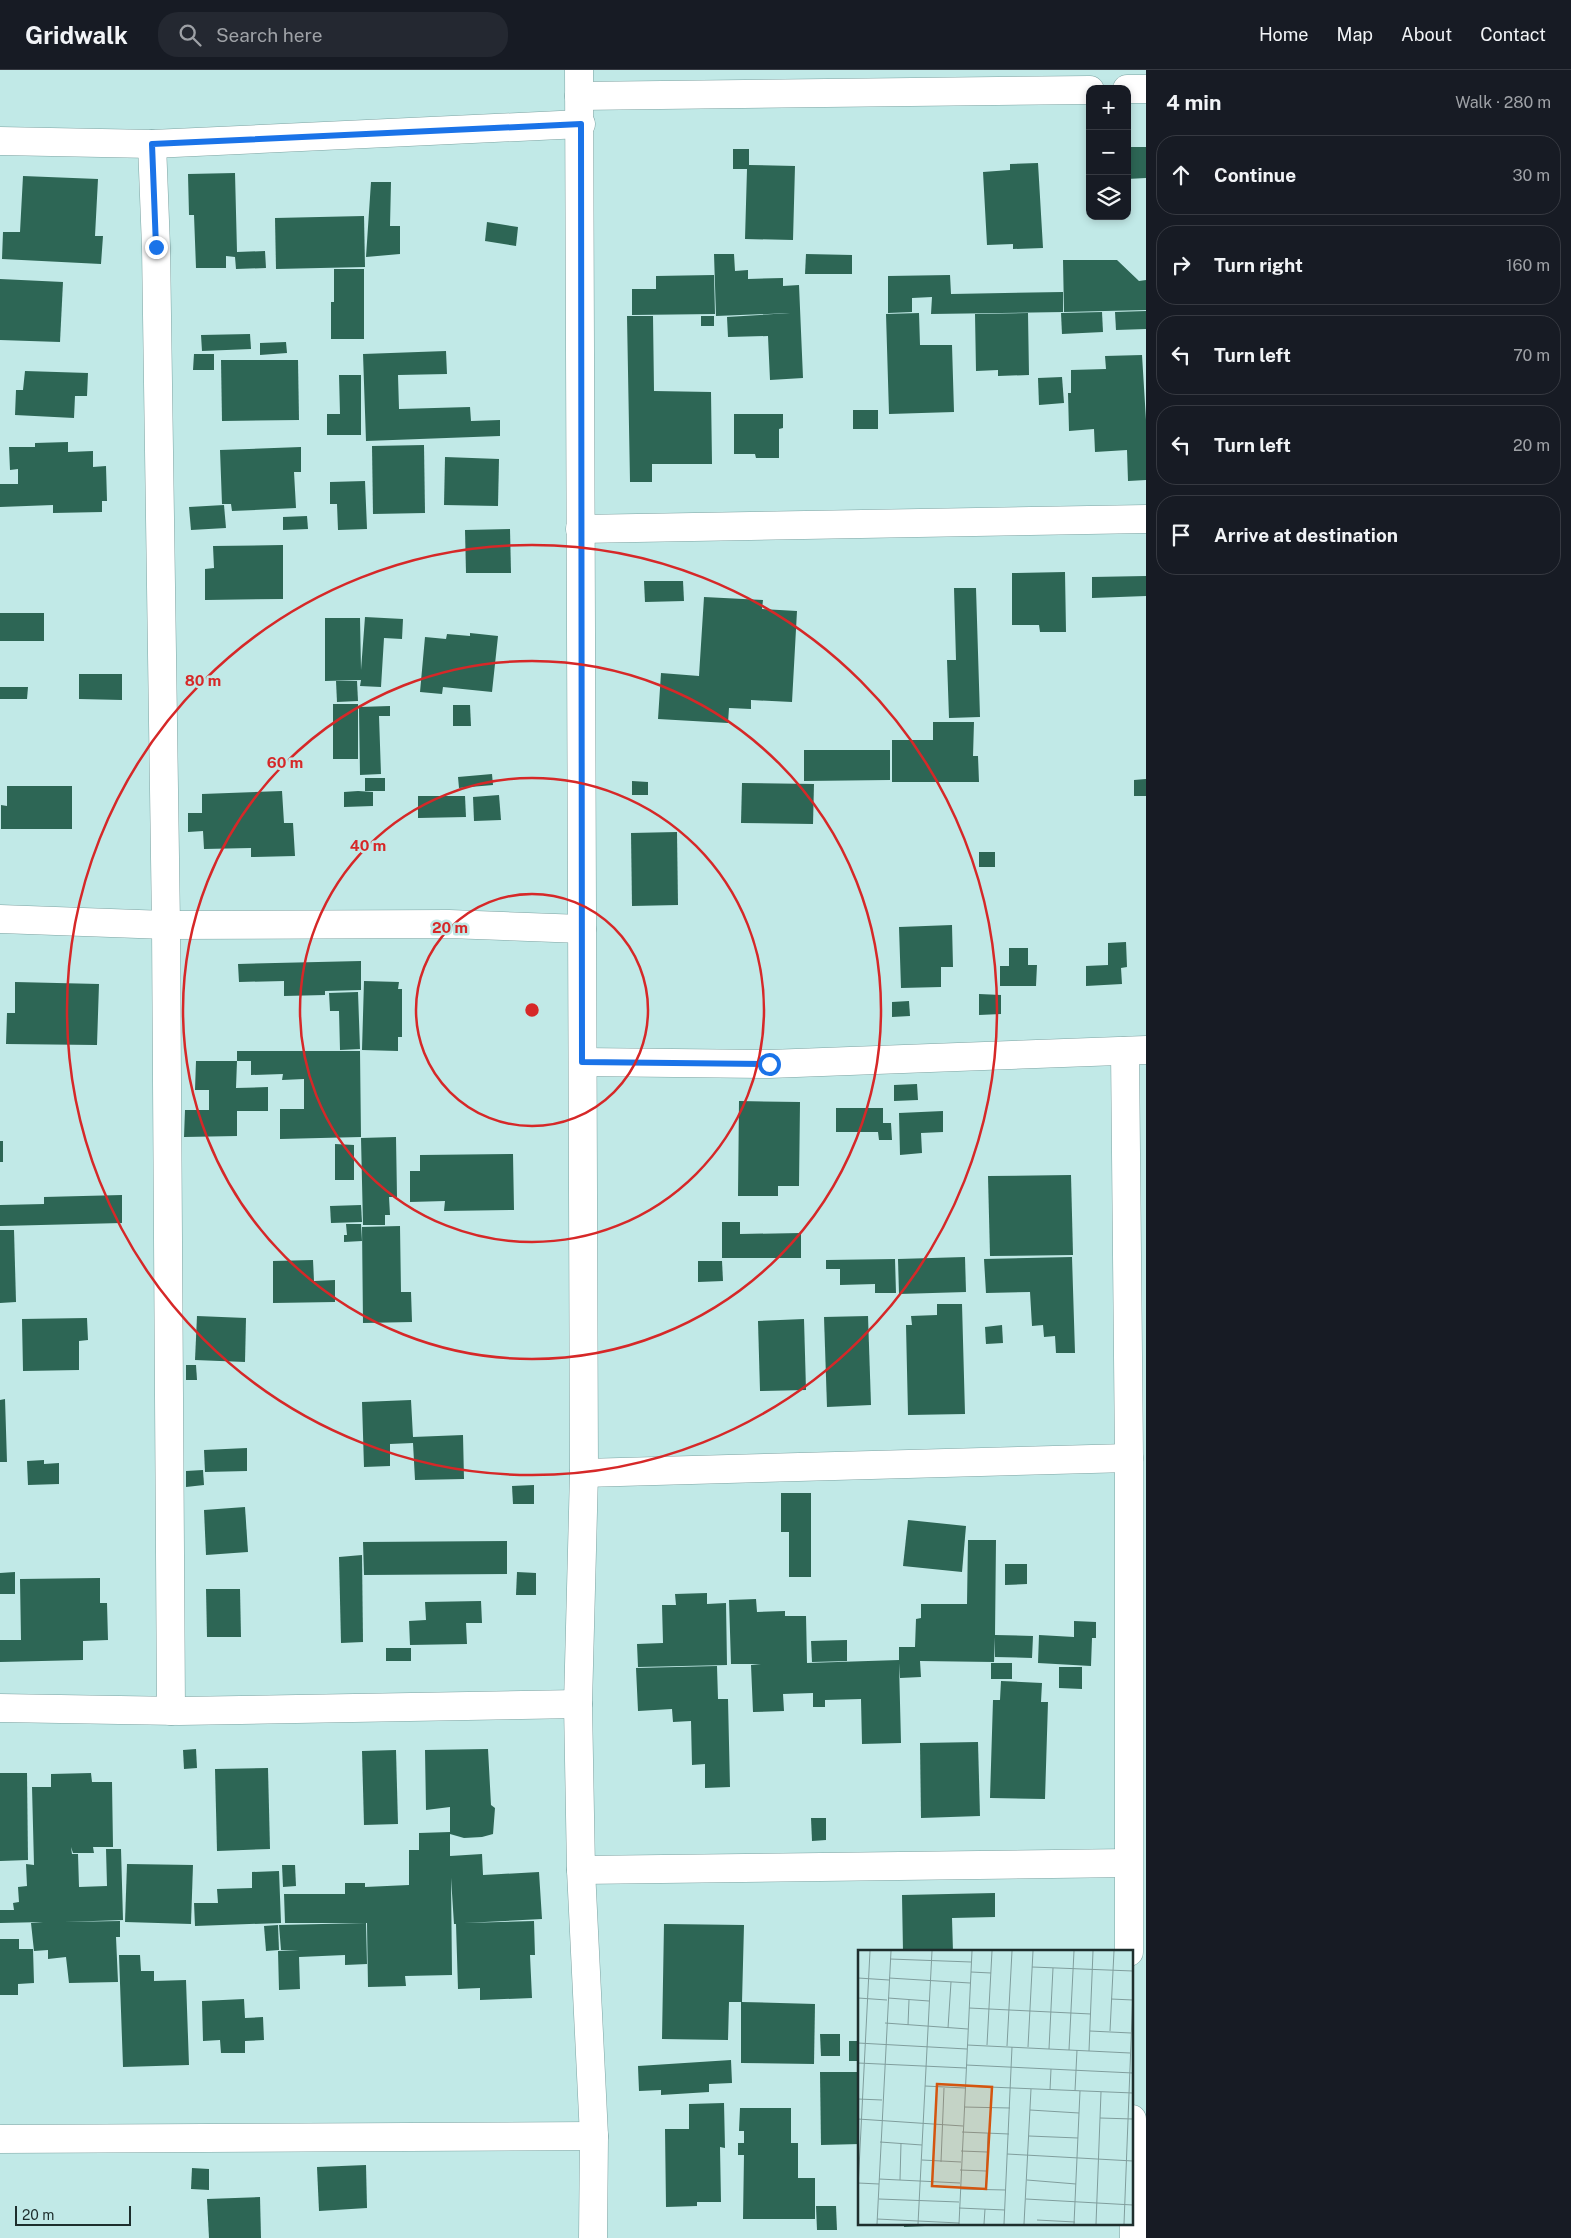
<!DOCTYPE html>
<meta charset="utf-8">
<style>
:root{--surface:#171b24;--page:#242831;--text:#f1f3f6;--muted:#9ea1a6;--line:#363941}
body{margin:0;font-family:"Public Sans",sans-serif;background:var(--page);color:var(--text)}
.controls{position:absolute;right:15px;top:15px;display:grid;overflow:hidden;border-radius:10px;box-shadow:0 2px 8px #0003}
.controls button{width:45px;height:45px;display:grid;place-items:center;padding:0;border:0;border-bottom:1px solid var(--line);background:var(--surface);color:var(--text);font:25px sans-serif}
.scale{position:absolute;left:15px;bottom:12px;width:116px;box-sizing:border-box;padding-left:5px;border:2px solid #1e2e2d;border-top:0;font-size:14px;line-height:18px;white-space:nowrap;color:#1e2e2d;-webkit-text-stroke:4px #c1e9e7;paint-order:stroke}
.stop{position:absolute;width:15px;height:15px;margin:-11px;border:4px solid #1a73e8;border-radius:50%;background:#fff}
.stop.end{background:#1a73e8;border-color:#fff;box-shadow:0 1px 5px #0008}
.list{margin:0;padding:0;list-style:none}
h2{display:flex;justify-content:space-between;align-items:center;height:65px;margin:0;padding:0 20px;font-size:21px}
h2 small{font-size:16px;font-weight:400;color:var(--muted)}
.list li{display:grid;grid-template-columns:32px 1fr auto;gap:15px;align-items:center;box-sizing:border-box;height:80px;margin:0 10px 10px;padding:0 10px;border:1px solid var(--line);border-radius:20px}
.list b{display:block;font-size:19px;white-space:nowrap}
.list em{font-size:16px;font-style:normal;color:var(--muted)}
.icon{flex:none;width:28px;height:28px;fill:none;stroke:currentColor;stroke-width:2;stroke-linecap:round;stroke-linejoin:round}
.map{position:relative;flex:none;width:1146px;height:2168px;overflow:hidden}
header{display:flex;align-items:center;gap:30px;box-sizing:border-box;height:70px;padding:0 25px;background:var(--surface);border-bottom:1px solid var(--line)}
header strong{font-size:24px}
nav{display:flex;gap:28px;margin-inline-start:auto;font-size:18px}
.search{width:350px;height:45px;background:var(--page);display:flex;align-items:center;gap:12px;box-sizing:border-box;padding:0 18px;border-radius:20px;color:var(--muted);font-size:19px}
main{display:flex}
aside{flex:1;background:var(--surface)}
.map>svg:first-child{display:block}
</style>
<header>
<strong>Gridwalk</strong>
<div class="search"><svg class="icon" aria-label="search" viewBox="0 0 24 24"><circle cx="10" cy="10" r="6"/><path d="M15 15l6 6"/></svg>Search here</div>
<nav><a>Home</a><a>Map</a><a>About</a><a>Contact</a></nav>
</header>
<main>
<div class="map">
<svg width="1146" height="2168" viewBox="0 0 1146 2168">
<rect width="100%" height="100%" fill="#c1e9e7"/>
<!-- building -->
<g fill="#2d6655">
<polygon points="1127,77 1146,77 1146,108 1127,109"/>
<polygon points="733,79 749,79 749,95 795,96 793,170 745,169 747,99 733,99"/>
<polygon points="1038,93 1043,178 1013,179 1013,174 987,175 983,102 1010,100 1010,94"/>
<polygon points="235,103 237,182 265,181 266,198 236,199 235,187 226,186 226,198 196,198 194,145 189,145 188,104"/>
<polygon points="23,106 98,109 95,166 103,166 101,194 2,189 3,162 20,162"/>
<polygon points="371,112 391,112 390,156 400,156 400,184 366,187"/>
<polygon points="364,146 365,197 276,199 275,148"/>
<polygon points="487,152 518,157 516,176 485,171"/>
<polygon points="714,184 734,184 735,201 748,200 748,209 783,208 783,216 799,215 803,308 770,310 768,266 728,267 727,247 790,243 716,246"/>
<polygon points="806,184 852,185 852,204 805,204"/>
<polygon points="1063,190 1117,190 1139,211 1146,210 1146,240 1064,242"/>
<polygon points="334,199 364,199 364,269 331,269 331,232 334,232"/>
<polygon points="714,205 715,244 632,245 632,219 656,219 656,206"/>
<polygon points="950,205 951,224 1063,222 1063,242 931,244 932,227 912,228 912,242 888,243 888,206"/>
<polygon points="0,209 63,212 60,272 0,270"/>
<polygon points="1146,241 1146,259 1116,260 1115,242"/>
<polygon points="1102,242 1103,262 1062,264 1061,243"/>
<polygon points="919,243 920,275 952,275 954,342 889,344 886,244"/>
<polygon points="1028,243 1029,305 998,306 998,300 976,301 975,244"/>
<polygon points="627,246 653,246 654,321 711,322 712,394 652,394 652,412 630,412"/>
<rect x="701" y="246" width="13" height="10"/>
<polygon points="250,264 251,279 202,281 201,265"/>
<polygon points="286,272 287,283 260,285 260,273"/>
<polygon points="446,281 447,304 398,305 399,339 470,337 471,351 500,350 500,366 366,371 363,284"/>
<polygon points="194,284 214,284 214,300 193,300"/>
<polygon points="1142,285 1146,350 1146,410 1128,411 1127,380 1095,382 1094,359 1069,361 1068,323 1071,323 1071,300 1106,299 1105,286"/>
<polygon points="221,290 298,290 299,350 222,351"/>
<polygon points="25,301 88,303 87,326 75,326 74,348 15,345 16,320 23,320"/>
<polygon points="339,305 361,305 361,365 327,365 327,344 340,344"/>
<polygon points="1062,307 1064,333 1039,335 1038,308"/>
<rect x="853" y="340" width="25" height="19"/>
<polygon points="734,344 783,344 783,358 779,359 779,388 756,388 755,384 734,384"/>
<polygon points="68,372 68,382 93,381 93,397 106,396 107,431 102,431 102,442 53,443 53,435 0,437 0,414 18,414 18,399 10,400 9,377 35,377 35,373"/>
<polygon points="424,375 425,443 373,444 372,376"/>
<polygon points="301,377 301,402 294,402 296,438 232,441 231,434 222,434 220,380"/>
<polygon points="445,387 499,389 498,436 444,435"/>
<polygon points="365,411 367,459 338,460 337,434 330,434 330,412"/>
<polygon points="224,435 226,458 191,460 189,437"/>
<polygon points="307,446 308,459 283,460 283,447"/>
<polygon points="510,459 511,503 466,503 465,460"/>
<polygon points="283,475 283,529 205,530 205,499 214,498 213,476"/>
<polygon points="1065,502 1066,562 1040,562 1039,555 1012,555 1012,503"/>
<polygon points="1146,506 1146,526 1092,528 1092,507"/>
<polygon points="644,511 683,511 684,531 645,532"/>
<polygon points="954,518 976,518 980,647 949,648 947,590 956,590"/>
<polygon points="704,527 763,530 762,539 797,541 792,632 751,630 751,639 729,638 728,653 658,649 661,603 699,606"/>
<rect x="0" y="543" width="44" height="28"/>
<polygon points="365,547 403,549 402,569 384,568 381,617 360,616 361,610 325,611 325,548 360,548 361,600"/>
<polygon points="470,563 498,566 492,622 443,617 442,624 420,622 425,567 446,569 447,564 470,566"/>
<polygon points="79,604 122,604 122,630 79,629"/>
<polygon points="336,611 357,611 358,631 337,632"/>
<polygon points="0,617 28,617 27,629 0,629"/>
<rect x="333" y="634" width="25" height="55"/>
<polygon points="453,635 470,635 471,656 453,656"/>
<polygon points="390,636 390,646 379,646 381,704 360,705 359,637"/>
<polygon points="933,652 974,652 973,686 978,686 979,712 892,712 892,670 933,670"/>
<polygon points="804,680 890,680 890,710 804,711"/>
<polygon points="492,704 493,715 459,718 458,707"/>
<rect x="365" y="708" width="20" height="13"/>
<polygon points="1146,709 1146,726 1134,726 1134,710"/>
<polygon points="632,711 648,712 648,725 632,725"/>
<polygon points="742,713 814,714 813,754 741,753"/>
<polygon points="7,716 72,716 72,759 1,759 1,735 7,736"/>
<polygon points="282,721 284,753 293,753 295,786 251,787 251,778 204,779 203,761 188,762 188,743 202,743 202,724"/>
<polygon points="358,721 373,722 373,736 344,737 344,722"/>
<polygon points="499,725 501,750 474,751 473,727"/>
<polygon points="418,726 465,726 466,747 418,748"/>
<polygon points="677,762 678,835 632,836 631,763"/>
<rect x="979" y="782" width="16" height="15"/>
<polygon points="952,855 953,897 941,897 941,917 901,918 899,857"/>
<polygon points="1126,872 1127,897 1121,898 1122,914 1086,916 1086,896 1108,895 1108,873"/>
<polygon points="1009,878 1028,878 1028,895 1037,895 1036,916 1000,916 1000,896 1009,896"/>
<polygon points="361,891 361,920 325,921 325,925 284,926 284,911 239,912 238,894"/>
<polygon points="364,911 399,912 398,919 402,919 402,967 398,967 398,981 362,980"/>
<polygon points="15,912 99,914 97,975 6,974 7,943 15,943"/>
<polygon points="358,922 360,979 340,980 339,941 330,941 329,923"/>
<polygon points="979,924 1001,925 1001,944 979,945"/>
<polygon points="909,931 910,946 892,947 892,932"/>
<polygon points="237,981 360,981 361,1067 280,1069 280,1039 304,1039 304,1009 282,1010 283,1004 251,1005 251,991 237,991 236,1018 268,1017 268,1041 237,1041 237,1066 184,1067 185,1040 209,1040 209,1020 195,1020 196,991 237,991"/>
<polygon points="917,1014 918,1030 894,1031 894,1015"/>
<polygon points="739,1031 800,1032 799,1116 778,1116 778,1126 738,1126"/>
<polygon points="836,1038 883,1038 883,1053 891,1053 892,1070 879,1070 878,1062 836,1062"/>
<polygon points="943,1041 943,1062 921,1063 922,1083 900,1085 899,1043"/>
<polygon points="396,1067 397,1127 389,1127 390,1145 385,1145 385,1155 363,1155 361,1068"/>
<rect x="0" y="1071" width="3" height="21"/>
<polygon points="335,1074 354,1075 354,1110 335,1110"/>
<polygon points="513,1084 514,1140 444,1141 445,1131 410,1132 410,1101 420,1101 420,1085"/>
<polygon points="1071,1105 1073,1185 990,1186 988,1106"/>
<polygon points="122,1125 122,1153 0,1156 0,1135 44,1134 44,1127"/>
<polygon points="361,1135 362,1152 331,1153 330,1136"/>
<polygon points="722,1152 740,1152 740,1164 801,1163 801,1188 722,1188"/>
<polygon points="346,1154 361,1154 362,1171 344,1172 344,1165 347,1165"/>
<polygon points="400,1156 401,1222 411,1222 412,1252 363,1253 362,1157"/>
<polygon points="0,1160 14,1160 16,1232 0,1233"/>
<polygon points="965,1187 966,1222 899,1224 898,1189"/>
<polygon points="1072,1187 1075,1283 1056,1283 1055,1266 1044,1267 1043,1255 1032,1256 1030,1222 986,1223 984,1189"/>
<polygon points="895,1189 896,1223 875,1223 875,1214 840,1215 840,1199 826,1199 826,1190"/>
<polygon points="313,1190 314,1211 335,1210 335,1232 273,1233 273,1191"/>
<polygon points="698,1191 722,1191 723,1211 698,1212"/>
<polygon points="937,1234 962,1234 965,1344 908,1345 906,1255 912,1255 911,1246 937,1245"/>
<polygon points="197,1246 246,1248 245,1292 195,1290"/>
<polygon points="868,1246 871,1335 827,1337 824,1247"/>
<polygon points="87,1248 88,1270 79,1271 79,1300 23,1301 22,1249"/>
<polygon points="804,1249 806,1320 760,1321 758,1251"/>
<polygon points="1002,1255 1003,1273 986,1274 985,1257"/>
<polygon points="186,1295 196,1295 197,1310 186,1310"/>
<polygon points="5,1329 7,1392 0,1392 0,1330"/>
<polygon points="411,1330 413,1367 463,1365 464,1409 415,1410 413,1373 390,1374 390,1396 364,1397 362,1332"/>
<polygon points="247,1378 247,1401 205,1402 204,1380"/>
<polygon points="44,1390 44,1394 59,1393 59,1414 28,1415 27,1391"/>
<polygon points="203,1400 204,1415 186,1417 186,1401"/>
<polygon points="534,1415 534,1434 513,1434 512,1416"/>
<polygon points="781,1423 811,1423 811,1507 789,1507 789,1462 781,1462"/>
<polygon points="245,1437 248,1482 206,1485 204,1440"/>
<polygon points="908,1450 966,1456 962,1502 903,1496"/>
<polygon points="968,1470 996,1470 995,1565 1033,1566 1032,1588 995,1587 995,1567 994,1592 920,1591 921,1607 900,1608 899,1593 901,1673 862,1674 861,1629 825,1630 825,1637 813,1637 813,1623 783,1624 784,1641 753,1642 751,1595 761,1594 731,1594 729,1530 756,1529 757,1542 785,1541 785,1546 806,1546 807,1593 899,1590 899,1577 915,1577 916,1549 921,1548 921,1534 967,1534"/>
<polygon points="507,1471 507,1504 364,1505 363,1472"/>
<polygon points="362,1485 363,1572 341,1573 339,1487"/>
<polygon points="1005,1494 1027,1494 1027,1514 1005,1515"/>
<polygon points="15,1502 15,1524 0,1524 0,1503"/>
<polygon points="517,1502 536,1503 536,1525 516,1525"/>
<polygon points="100,1508 100,1533 107,1533 108,1570 83,1571 83,1590 0,1592 0,1570 21,1570 20,1509"/>
<polygon points="206,1519 240,1519 241,1567 207,1567"/>
<polygon points="707,1523 707,1534 726,1533 727,1595 638,1597 637,1574 663,1573 662,1535 676,1535 675,1524"/>
<polygon points="481,1531 482,1553 466,1553 467,1574 410,1575 409,1551 426,1550 425,1532"/>
<polygon points="1074,1551 1096,1552 1096,1568 1092,1568 1091,1596 1038,1593 1039,1565 1074,1567"/>
<polygon points="847,1570 847,1591 812,1592 811,1571"/>
<rect x="386" y="1578" width="25" height="13"/>
<rect x="991" y="1593" width="21" height="16"/>
<polygon points="717,1596 718,1629 728,1629 730,1717 705,1718 705,1694 692,1695 691,1651 673,1652 672,1639 638,1641 636,1598"/>
<polygon points="1059,1597 1082,1597 1082,1619 1059,1618"/>
<polygon points="1001,1611 1042,1613 1041,1632 1048,1632 1045,1729 990,1728 993,1630 1000,1630"/>
<polygon points="978,1672 980,1746 921,1748 920,1673"/>
<polygon points="196,1679 197,1698 184,1699 183,1680"/>
<polygon points="488,1679 491,1735 495,1738 493,1764 482,1767 464,1768 450,1764 450,1786 482,1784 483,1805 539,1802 542,1849 464,1853 534,1851 535,1885 530,1885 532,1928 480,1930 480,1918 458,1919 456,1854 454,1854 451,1808 452,1905 405,1906 406,1916 368,1917 367,1853 285,1853 284,1824 345,1824 345,1813 365,1813 365,1817 409,1815 409,1780 419,1780 419,1763 450,1762 450,1737 426,1740 425,1680"/>
<polygon points="396,1680 398,1754 364,1755 362,1681"/>
<polygon points="268,1698 270,1779 217,1781 215,1699"/>
<polygon points="0,1703 27,1703 28,1790 0,1791"/>
<polygon points="91,1703 92,1712 112,1712 113,1777 93,1777 94,1783 73,1783 71,1777 72,1784 78,1784 79,1817 107,1816 106,1779 121,1779 123,1850 64,1852 120,1851 120,1867 116,1867 118,1912 69,1913 66,1887 48,1889 48,1880 34,1881 31,1853 43,1852 0,1853 0,1840 14,1840 13,1833 19,1832 18,1817 27,1816 26,1794 34,1795 32,1717 51,1717 51,1704"/>
<polygon points="811,1748 826,1748 826,1770 812,1771"/>
<polygon points="127,1794 193,1795 191,1854 125,1852"/>
<polygon points="282,1795 295,1795 296,1816 283,1817"/>
<polygon points="279,1801 281,1853 195,1856 194,1833 218,1833 217,1819 252,1818 252,1802"/>
<polygon points="995,1823 995,1847 952,1848 953,1882 903,1882 902,1825"/>
<polygon points="366,1853 367,1894 345,1895 345,1885 299,1887 300,1919 279,1920 278,1881 299,1880 281,1880 279,1855"/>
<polygon points="664,1854 744,1855 742,1932 729,1932 728,1970 662,1969"/>
<polygon points="278,1855 279,1880 266,1881 264,1856"/>
<polygon points="0,1869 19,1869 19,1879 33,1879 34,1913 18,1914 18,1925 0,1925"/>
<polygon points="119,1885 140,1885 141,1901 154,1901 154,1911 186,1910 189,1995 123,1997"/>
<polygon points="244,1929 245,1948 263,1947 264,1970 245,1971 245,1983 221,1983 220,1970 203,1971 202,1931"/>
<polygon points="741,1932 815,1934 814,1994 741,1993"/>
<polygon points="820,1964 840,1964 840,1986 821,1986"/>
<rect x="849" y="1971" width="11" height="20"/>
<polygon points="731,1990 732,2013 709,2014 709,2022 661,2025 661,2020 639,2021 638,1996"/>
<polygon points="820,2002 860,2002 860,2074 821,2075"/>
<polygon points="724,2033 725,2078 720,2077 721,2132 697,2132 697,2136 666,2137 665,2059 689,2059 689,2034"/>
<polygon points="740,2038 791,2038 791,2073 798,2073 798,2108 815,2108 815,2149 743,2149 744,2085 738,2085 738,2073 744,2073 744,2061 739,2061"/>
<polygon points="366,2095 367,2138 319,2141 317,2097"/>
<polygon points="192,2098 209,2099 209,2120 191,2119"/>
<polygon points="260,2127 261,2168 209,2168 207,2129"/>
<polygon points="816,2136 836,2136 837,2160 817,2160"/>
<polygon points="904,2154 925,2154 925,2156 904,2157"/>
</g>
<g fill="none" stroke-linecap="round" stroke-linejoin="round">
<defs>
<g id="street">
<polyline points="1127,19 1146,19"/>
<polyline points="579,26 1090,20"/>
<polyline points="0,71 152,74 581,54"/>
<polyline points="152,74 156,177 166,855 171,1641"/>
<polyline points="580,459 1146,449"/>
<polyline points="0,849 166,855 449,854 582,859"/>
<polyline points="1125,981 1129,1388 1129,1882"/>
<polyline points="583,992 769,994 1146,980"/>
<polyline points="584,1403 1129,1388"/>
<polyline points="0,1638 179,1641 578,1634"/>
<polyline points="581,1800 1128,1793"/>
<polyline points="1132,2049 1134,2168"/>
<polyline points="0,2069 594,2066"/>
</g>
<polyline id="secondary" points="579,0 584,1403 578,1634 581,1800 594,2066 593,2168"/>
</defs>
<!-- street casing -->
<use href="#street" stroke="#7da3a2" stroke-width="29"/>
<!-- secondary casing -->
<use href="#secondary" stroke="#7da3a2" stroke-width="29"/>
<!-- street -->
<use href="#street" stroke="#fff" stroke-width="28"/>
<!-- secondary -->
<use href="#secondary" stroke="#fff" stroke-width="28"/>
</g>
<g fill="none" stroke-linecap="round" stroke-linejoin="round">
<!-- route -->
<polyline stroke="#1a73e8" stroke-width="6" points="156,177 152,74 581,54 582,992 769,994"/>
</g>
<!-- distance rings -->
<g fill="none" stroke="#d62828" stroke-width="2.5">
<circle cx="532" cy="940" r="116"/>
<circle cx="532" cy="940" r="232"/>
<circle cx="532" cy="940" r="349"/>
<circle cx="532" cy="940" r="465"/>
</g>
<!-- overview -->
<g transform="translate(858 1880)">
<rect width="275" height="275" fill="#c1e9e7"/>
<path fill="none" stroke="#809e9d" stroke-width="1" d="M32,9L113,12M174,17L275,21M113,22L133,23M0,28L31,30M31,28L112,33M0,48L29,50M30,48L71,51M253,49L275,50M111,58L233,64M27,73L110,79M50,75L51,50M90,78L93,32M232,81L273,83M252,81L256,1M0,93L109,99M109,95L272,103M129,95L134,1M149,96L154,1M170,97L175,1M191,99L195,18M211,100L216,1M231,101L235,1M0,113L108,118M108,115L275,123M67,136L107,138M107,136L275,143M192,140L193,119M217,141L219,100M0,149L24,150M106,157L152,158M172,160L221,163M242,168L275,169M0,169L105,176M104,182L151,184M171,186L220,188M22,192L64,195M103,201L129,202M149,204L275,211M64,210L103,212M83,212L86,138M102,220L128,221M21,229L102,233M42,230L43,193M169,230L218,234M0,233L21,234M0,238L12,1M102,239L148,240M128,239L130,183M21,249L101,252M168,249L275,255M101,258L147,260M19,269L101,273M179,270L217,272M19,274L33,1M60,274L74,1M101,274L114,1M126,274L127,259M146,274L154,97M166,274L173,139M216,274L222,141M238,274L243,142M266,274L275,40"/>
<path fill="#d4550f" fill-opacity="0.15" stroke="#d4550f" stroke-width="2.5" d="M79,134L134,137L128,239L74,236Z"/>
<rect width="275" height="275" fill="none" stroke="#1e2e2d" stroke-width="2.5"/>
</g>
<circle cx="532" cy="940" r="8" fill="#d62828" stroke="#c1e9e7" stroke-width="2.5"/>
<g font-size="15" text-anchor="middle" font-weight="bold" fill="#d62828" stroke="#c1e9e7" stroke-width="5" stroke-linejoin="round" paint-order="stroke">
<text x="203" y="616">80 m</text>
<text x="285" y="698">60 m</text>
<text x="368" y="781">40 m</text>
<text x="450" y="863">20 m</text>
</g>
</svg>
<div class="controls">
<button>+</button>
<button>−</button>
<button><svg class="icon" aria-label="layers" viewBox="0 0 24 24"><path d="M12 4l9 5-9 5-9-5zM3 14l9 5 9-5"/></svg></button>
</div>
<div class="scale">20 m</div>
<div class="stop" style="left:769px;top:994px"></div>
<div class="stop end" style="left:156px;top:177px"></div>
</div>
<aside>
<h2>4 min<small>Walk · 280 m</small></h2>
<ul class="list">
<li><svg class="icon" aria-label="ahead" viewBox="0 0 24 24"><path d="M12 20V5M6 11l6-6 6 6"/></svg><div><b>Continue</b></div><em>30 m</em></li>
<li><svg class="icon" aria-label="right" viewBox="0 0 24 24"><path d="M7 20v-9h11M14 6l5 5-5 5"/></svg><div><b>Turn right</b></div><em>160 m</em></li>
<li><svg class="icon" aria-label="left" viewBox="0 0 24 24"><path d="M17 20v-9H6M10 6l-5 5 5 5"/></svg><div><b>Turn left</b></div><em>70 m</em></li>
<li><svg class="icon" aria-label="left" viewBox="0 0 24 24"><path d="M17 20v-9H6M10 6l-5 5 5 5"/></svg><div><b>Turn left</b></div><em>20 m</em></li>
<li><svg class="icon" aria-label="arrive" viewBox="0 0 24 24"><path d="M6 21V4h12l-3 4 3 4H6"/></svg><div><b>Arrive at destination</b></div></li>
</ul>
</aside>
</main>
